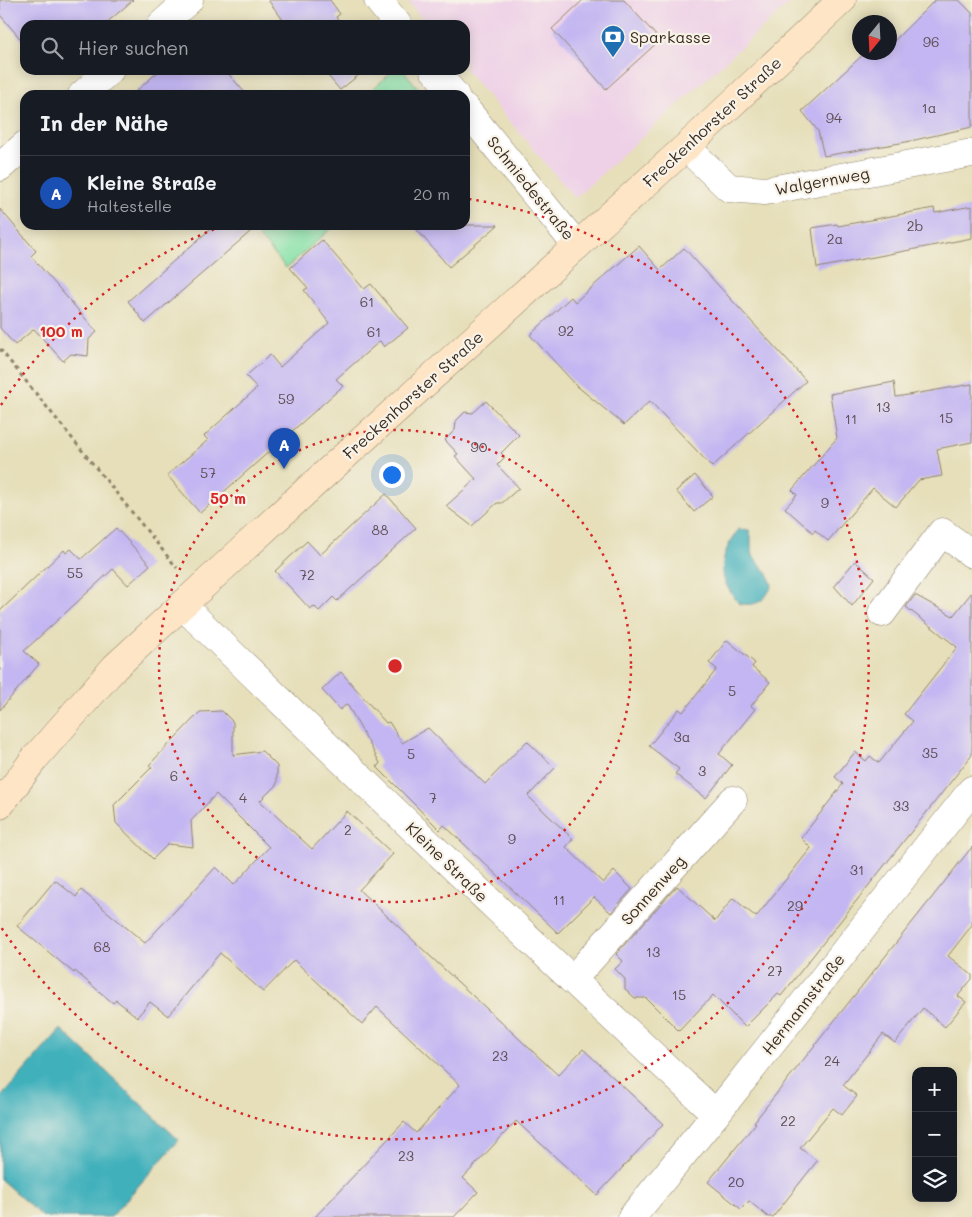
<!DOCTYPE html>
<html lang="de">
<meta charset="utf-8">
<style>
:root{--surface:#171b24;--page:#242831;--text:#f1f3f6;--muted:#9ea1a6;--line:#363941;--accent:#8c9099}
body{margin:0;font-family:Mali,sans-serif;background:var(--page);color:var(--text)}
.controls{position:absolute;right:15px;bottom:15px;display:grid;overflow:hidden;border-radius:10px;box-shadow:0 2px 12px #0003}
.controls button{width:45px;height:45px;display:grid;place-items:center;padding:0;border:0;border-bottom:1px solid var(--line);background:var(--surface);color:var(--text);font:25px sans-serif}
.compass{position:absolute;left:852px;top:15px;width:45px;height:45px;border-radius:50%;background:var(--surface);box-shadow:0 2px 12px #0003;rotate:198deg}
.you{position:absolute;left:391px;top:474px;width:18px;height:18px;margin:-12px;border:4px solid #fff;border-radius:50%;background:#1a73e8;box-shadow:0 0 0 8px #1a73e833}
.badge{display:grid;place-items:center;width:32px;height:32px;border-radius:50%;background:var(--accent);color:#fff;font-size:16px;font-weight:700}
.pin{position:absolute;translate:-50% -41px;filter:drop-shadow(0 1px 2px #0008)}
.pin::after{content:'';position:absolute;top:26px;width:18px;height:15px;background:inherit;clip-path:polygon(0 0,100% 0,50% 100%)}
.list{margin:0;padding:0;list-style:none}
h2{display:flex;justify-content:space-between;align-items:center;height:65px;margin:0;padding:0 20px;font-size:21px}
h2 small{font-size:16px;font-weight:400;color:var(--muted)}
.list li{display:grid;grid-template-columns:32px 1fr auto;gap:15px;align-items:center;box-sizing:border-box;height:75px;padding:0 20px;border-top:1px solid var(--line)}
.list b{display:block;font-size:19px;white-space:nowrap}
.list p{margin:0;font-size:16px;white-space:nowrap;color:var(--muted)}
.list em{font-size:16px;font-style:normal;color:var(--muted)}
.icon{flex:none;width:28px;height:28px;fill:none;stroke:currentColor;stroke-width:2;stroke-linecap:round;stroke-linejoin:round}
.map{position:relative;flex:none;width:972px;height:1217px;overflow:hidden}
.search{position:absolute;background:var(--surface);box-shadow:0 2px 12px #0003;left:20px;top:20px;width:450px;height:55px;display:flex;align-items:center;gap:12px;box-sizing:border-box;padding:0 18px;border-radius:15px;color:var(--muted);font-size:19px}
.panel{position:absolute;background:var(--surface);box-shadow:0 2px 12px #0003;left:20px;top:90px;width:450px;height:140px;border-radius:15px}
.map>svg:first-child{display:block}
</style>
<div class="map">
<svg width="972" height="1217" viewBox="0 0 972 1217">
<rect width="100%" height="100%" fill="#f7f3e8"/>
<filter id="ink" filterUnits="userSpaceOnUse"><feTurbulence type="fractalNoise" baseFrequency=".02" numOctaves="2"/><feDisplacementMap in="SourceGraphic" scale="10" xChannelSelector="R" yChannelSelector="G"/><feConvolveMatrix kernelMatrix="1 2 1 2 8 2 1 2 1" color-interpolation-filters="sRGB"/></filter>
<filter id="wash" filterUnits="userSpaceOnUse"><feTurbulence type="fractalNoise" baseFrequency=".0096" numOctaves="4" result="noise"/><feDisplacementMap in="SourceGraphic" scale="20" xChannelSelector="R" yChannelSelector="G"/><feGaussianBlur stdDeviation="1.12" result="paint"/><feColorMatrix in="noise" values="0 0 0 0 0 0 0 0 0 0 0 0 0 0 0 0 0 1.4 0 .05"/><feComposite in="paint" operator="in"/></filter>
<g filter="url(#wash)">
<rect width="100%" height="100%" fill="#e6dfba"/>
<!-- built -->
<polygon fill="#eed0e7" points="407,0 793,0 575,198 465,69 465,25 428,25"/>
<!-- green -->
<g fill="#86e1a7" stroke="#608662">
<polygon points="394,70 403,70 424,95 366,95"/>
<polygon points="249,225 335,225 286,268"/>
</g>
<!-- water -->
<g fill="#40b0bb" stroke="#3e6d6c">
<path d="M739,529L749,530L751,536V545L753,556L768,574L772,585C765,602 757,606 739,604C735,598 729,591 726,584C717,565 727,544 739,529Z"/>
<polygon points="61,1029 179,1140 111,1217 43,1217 0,1179 0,1098"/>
</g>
<g id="blocks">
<!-- building -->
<g fill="#c3b6f2">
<polygon points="0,0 133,0 104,25 25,25 25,44 0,15"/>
<polygon points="268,0 330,0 340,14 336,17 342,25 287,25"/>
<polygon points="583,0 624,0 660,40 606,89 552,29"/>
<polygon points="935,0 959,0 972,13 972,127 906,142 824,156 818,131 802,111 866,52 890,52 890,45"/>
<polygon points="160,70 225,70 247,95 132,95"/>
<polygon points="323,70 365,70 340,90"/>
<polygon points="972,206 972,238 817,268 812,228 837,224 838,226 934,208 935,213"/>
<polygon points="0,209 36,251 31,256 97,332 89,339 88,356 71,354 63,361 34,329 15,345 0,328"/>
<polygon points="215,225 258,225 145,323 128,301"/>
<polygon points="413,225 498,225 449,267"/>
<polygon points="322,240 364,289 371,284 408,328 384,347 380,341 336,379 343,386 200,513 167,475 208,440 204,436 257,388 246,376 270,355 280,367 329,323 304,290 308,288 290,268"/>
<polygon points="639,246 660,270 684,248 806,381 712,467 650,401 624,425 577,386 530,335 571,297 575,302"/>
<polygon points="894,382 896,397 972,384 972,442 937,449 942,476 919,480 896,507 873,488 828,541 815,530 813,533 785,508 797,495 792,490 837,438 830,394"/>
<polygon points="486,401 519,435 501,453 505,457 497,465 519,488 502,503 497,503 472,526 446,506 476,479 455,456 458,454 445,440 455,430 456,421 465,412 473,413"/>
<polygon points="695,475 713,496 694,512 676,491"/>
<polygon points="386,494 416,528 337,601 333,597 319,611 314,606 310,609 275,571 307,541 320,555"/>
<polygon points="116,528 150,565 128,585 113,569 24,651 39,664 0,710 0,611 64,550 66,553 71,549 81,559"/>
<polygon points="855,561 874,578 852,606 834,586"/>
<polygon points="972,592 972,755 781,996 778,994 745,1027 713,995 679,1031 646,998 635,998 625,989 625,979 615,969 623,961 616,954 677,886 715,921 733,898 756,917 811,848 801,838 843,784 835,777 855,752 866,761 870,756 879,763 913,721 904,714 957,647 906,607 915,595 953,616"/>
<polygon points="727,640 755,663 752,667 770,682 751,706 755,709 719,754 732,765 706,798 675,774 679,769 649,746 679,709 683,712 717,669 709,663"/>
<polygon points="341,672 386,723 389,722 402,743 428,728 485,784 527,741 555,768 528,796 573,839 566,847 603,883 614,871 632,889 611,913 594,897 558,933 444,825 440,830 377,767 380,763 347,704 340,710 322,690"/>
<polygon points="222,711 233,722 233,755 262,751 277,766 277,784 260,801 312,849 347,811 393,854 359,890 558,1075 583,1049 663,1124 597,1195 516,1121 463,1178 478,1192 454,1217 315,1217 404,1122 416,1133 460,1085 377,1007 362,1024 294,960 263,992 220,953 168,1016 150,1002 137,1017 116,1000 113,1003 75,971 74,973 17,926 55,880 76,897 81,890 145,943 216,867 234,885 269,847 216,794 191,821 193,847 168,844 153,859 116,823 114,805 152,767 149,765 200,712"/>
<polygon points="972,847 972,925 948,956 972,975 972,979 958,996 966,1002 945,1027 923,1008 895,1043 883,1034 843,1085 857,1096 842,1115 833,1108 800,1148 817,1161 773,1217 768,1217 749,1201 741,1209 708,1182 756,1123 754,1122"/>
</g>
</g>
</g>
<g filter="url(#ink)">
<use href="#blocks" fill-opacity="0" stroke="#90846c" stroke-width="1"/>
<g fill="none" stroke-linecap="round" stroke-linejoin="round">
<defs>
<g id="street">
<polyline points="378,0 398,25"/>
<polyline points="161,25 189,0"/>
<polyline points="434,70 455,95"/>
<polyline points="82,95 110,70"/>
<polyline points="465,108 577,246"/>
<polyline points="686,147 729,188 765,191 972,153"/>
<polyline points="0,167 25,145"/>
<path d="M182,605C358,777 536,947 716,1114"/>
<polyline points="882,613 942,532 972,554"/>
<polyline points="572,980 733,800"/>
<polyline points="632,1217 716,1114 972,790"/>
</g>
<polyline id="secondary" points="0,805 35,758 115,667 305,492 686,147 842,0"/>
</defs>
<!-- street casing -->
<use href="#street" stroke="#90846c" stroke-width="29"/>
<!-- secondary casing -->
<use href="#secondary" stroke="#90846c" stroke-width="29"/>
<!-- path -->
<polyline stroke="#90846c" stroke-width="3" stroke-dasharray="4 4" stroke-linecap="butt" points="0,349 177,568"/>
<!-- street -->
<use href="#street" stroke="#fff" stroke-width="28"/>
<!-- secondary -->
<use href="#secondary" stroke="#fde5c5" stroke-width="28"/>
</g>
</g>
<!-- distance rings -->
<g fill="none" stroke="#d62828" stroke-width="2.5" stroke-dasharray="2.5 5">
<circle cx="395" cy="666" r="236"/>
<path d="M1 405A473 473 0 0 1 222 226M469 199A473 473 0 1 1 1 927"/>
</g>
<!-- icons -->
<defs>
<symbol id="bank-pin" viewBox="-11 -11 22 30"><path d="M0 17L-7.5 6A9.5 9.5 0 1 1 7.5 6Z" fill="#1f6fb2" stroke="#f7f3e8"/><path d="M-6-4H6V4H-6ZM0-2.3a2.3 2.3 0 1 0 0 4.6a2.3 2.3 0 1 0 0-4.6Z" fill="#fff"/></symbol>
</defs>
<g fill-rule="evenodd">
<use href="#bank-pin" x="599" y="23" width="28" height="38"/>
</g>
<g text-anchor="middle" stroke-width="4.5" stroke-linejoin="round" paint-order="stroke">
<!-- number labels -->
<g font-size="14" fill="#5d4d53">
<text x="931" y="47">96</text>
<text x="929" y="113">1a</text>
<text x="834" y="123">94</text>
<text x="915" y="231">2b</text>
<text x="835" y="244">2a</text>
<text x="367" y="307">61</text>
<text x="566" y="336">92</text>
<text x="374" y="337">61</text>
<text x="286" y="404">59</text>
<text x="883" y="412">13</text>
<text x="946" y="423">15</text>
<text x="851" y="424">11</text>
<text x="479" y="452">90</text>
<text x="208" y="478">57</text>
<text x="825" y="508">9</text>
<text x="380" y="535">88</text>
<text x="75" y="578">55</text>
<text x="307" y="580">72</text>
<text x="732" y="696">5</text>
<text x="682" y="742">3a</text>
<text x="930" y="758">35</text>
<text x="411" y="759">5</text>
<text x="702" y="776">3</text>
<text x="174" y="781">6</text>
<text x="243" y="803">4</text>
<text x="433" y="803">7</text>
<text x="901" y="811">33</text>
<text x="348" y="835">2</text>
<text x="512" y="844">9</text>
<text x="857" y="875">31</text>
<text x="559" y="905">11</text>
<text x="795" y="911">29</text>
<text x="102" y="952">68</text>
<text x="653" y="957">13</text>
<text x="775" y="976">27</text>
<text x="679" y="1000">15</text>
<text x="500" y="1061">23</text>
<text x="832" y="1066">24</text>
<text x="788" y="1126">22</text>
<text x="406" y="1161">23</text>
<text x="736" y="1187">20</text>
</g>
<!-- poi labels -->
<g font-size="16" fill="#3b2a1e" stroke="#f7f3e8" text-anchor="start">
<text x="630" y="43">Sparkasse</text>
</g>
<!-- street labels -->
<g font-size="16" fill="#3b2a1e" stroke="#f7f3e8">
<text transform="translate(712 122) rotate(-43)" y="6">Freckenhorster Straße</text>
<text transform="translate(822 181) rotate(-10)" y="6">Walgernweg</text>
<text transform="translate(531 188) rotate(51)" y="6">Schmiedestraße</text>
<text transform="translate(413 395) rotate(-42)" y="6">Freckenhorster Straße</text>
<text transform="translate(447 862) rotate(44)" y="6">Kleine Straße</text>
<text transform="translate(653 890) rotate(-48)" y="6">Sonnenweg</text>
<text transform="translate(803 1004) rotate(-52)" y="6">Hermannstraße</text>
</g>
</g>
<circle cx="395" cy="666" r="8" fill="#d62828" stroke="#f7f3e8" stroke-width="2.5"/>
<g font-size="15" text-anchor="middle" font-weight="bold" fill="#d62828" stroke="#f7f3e8" stroke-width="4.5" stroke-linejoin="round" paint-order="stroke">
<text x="61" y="337">100 m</text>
<text x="228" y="504">50 m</text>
</g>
</svg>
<div class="controls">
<button>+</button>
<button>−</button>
<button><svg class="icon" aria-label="layers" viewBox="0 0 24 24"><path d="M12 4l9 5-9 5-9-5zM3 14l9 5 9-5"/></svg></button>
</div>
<svg class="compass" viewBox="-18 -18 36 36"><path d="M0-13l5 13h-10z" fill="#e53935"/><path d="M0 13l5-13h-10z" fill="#9ea1a6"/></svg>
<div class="you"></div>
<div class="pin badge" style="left:284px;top:469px;background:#1a4fb4">A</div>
<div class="search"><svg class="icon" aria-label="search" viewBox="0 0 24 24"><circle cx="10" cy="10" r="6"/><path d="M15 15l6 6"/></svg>Hier suchen</div>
<section class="panel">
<h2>In der Nähe<small></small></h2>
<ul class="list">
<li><span class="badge" style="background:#1a4fb4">A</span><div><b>Kleine Straße</b><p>Haltestelle</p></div><em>20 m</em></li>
</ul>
</section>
</div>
